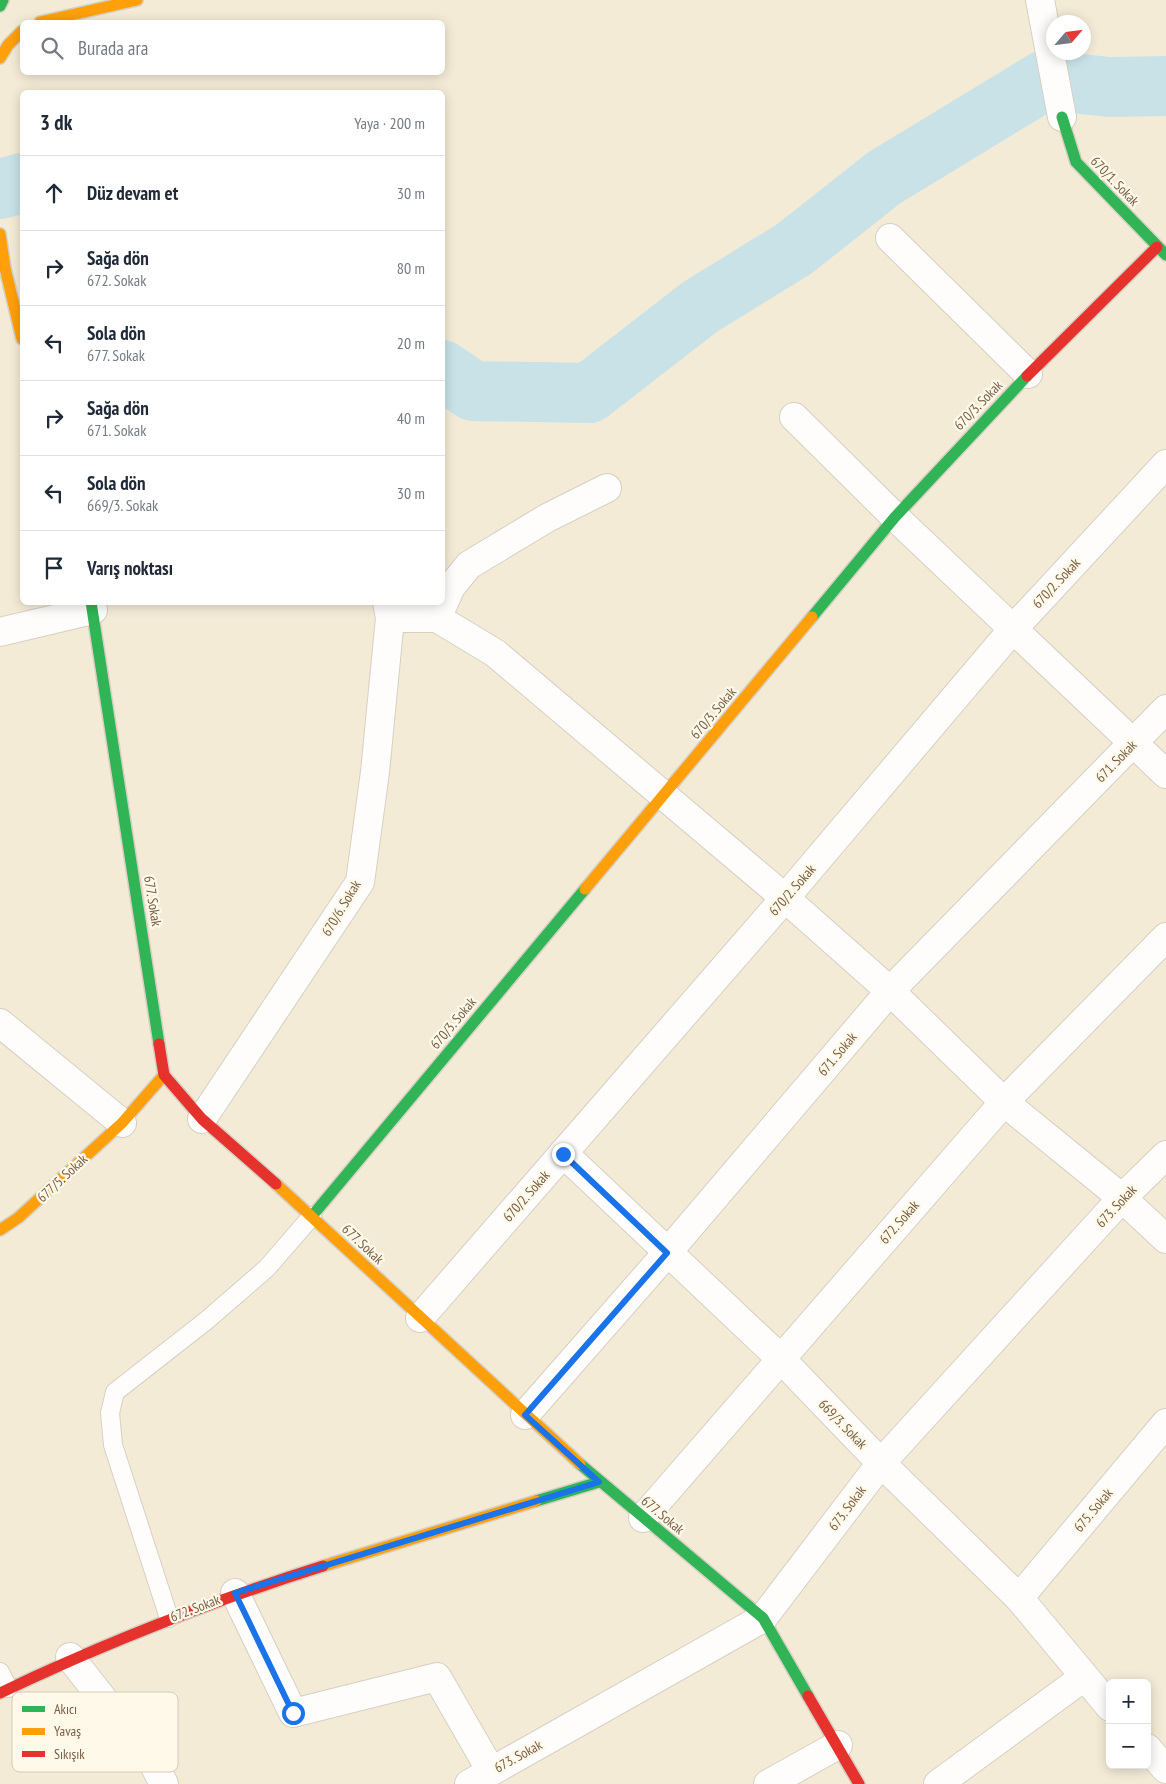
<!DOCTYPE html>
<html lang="tr">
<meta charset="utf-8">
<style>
:root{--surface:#fff;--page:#f2f2f3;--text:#1f2937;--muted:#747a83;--line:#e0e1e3}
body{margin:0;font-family:"PT Sans Narrow",sans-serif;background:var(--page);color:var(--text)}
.controls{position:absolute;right:15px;bottom:15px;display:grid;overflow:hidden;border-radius:8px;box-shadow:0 2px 12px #0003}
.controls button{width:45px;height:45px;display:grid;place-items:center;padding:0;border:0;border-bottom:1px solid var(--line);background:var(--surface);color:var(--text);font:25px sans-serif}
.compass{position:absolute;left:1046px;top:15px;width:45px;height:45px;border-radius:50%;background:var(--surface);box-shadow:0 2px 12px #0003;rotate:62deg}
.stop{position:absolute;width:15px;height:15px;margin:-11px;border:4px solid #1a73e8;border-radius:50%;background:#fff}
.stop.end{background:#1a73e8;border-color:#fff;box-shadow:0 1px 5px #0008}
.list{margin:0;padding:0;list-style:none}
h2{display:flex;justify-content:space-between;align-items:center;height:65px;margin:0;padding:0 20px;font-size:21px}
h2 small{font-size:16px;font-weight:400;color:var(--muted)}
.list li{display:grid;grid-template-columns:32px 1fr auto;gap:15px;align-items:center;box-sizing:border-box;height:75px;padding:0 20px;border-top:1px solid var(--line)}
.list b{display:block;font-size:19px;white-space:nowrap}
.list p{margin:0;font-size:16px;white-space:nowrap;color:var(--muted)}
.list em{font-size:16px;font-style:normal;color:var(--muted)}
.icon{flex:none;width:28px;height:28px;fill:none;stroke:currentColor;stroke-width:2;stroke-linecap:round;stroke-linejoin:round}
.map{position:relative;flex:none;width:1166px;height:1784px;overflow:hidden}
.search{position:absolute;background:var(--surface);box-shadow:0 2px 12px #0003;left:20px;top:20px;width:425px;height:55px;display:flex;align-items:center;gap:12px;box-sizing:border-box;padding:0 18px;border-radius:8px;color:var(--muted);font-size:19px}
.panel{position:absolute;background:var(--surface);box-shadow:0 2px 12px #0003;left:20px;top:90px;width:425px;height:515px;border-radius:8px}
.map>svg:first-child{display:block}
</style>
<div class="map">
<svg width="1166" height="1784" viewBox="0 0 1166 1784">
<rect width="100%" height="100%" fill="#f8f4e7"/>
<!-- residential -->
<path fill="#f4ebd7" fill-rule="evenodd" d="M0,0H1166V1784H0ZM22,22H442V72H22ZM1054,22H1084V52H1054ZM22,92H442V602H22ZM1110,1683H1147V1765H1110Z"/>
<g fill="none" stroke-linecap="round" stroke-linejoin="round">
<!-- river -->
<g stroke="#c8e2e8" stroke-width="60">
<polyline points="0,189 22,183"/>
<polyline points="442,370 473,391 589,393 700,307 794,249 884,178 1045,80 1109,87 1166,86"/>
</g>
<defs>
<g id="lane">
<polyline points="169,1618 113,1445 110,1413 115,1392 207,1320 267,1268 312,1216"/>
<polyline points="0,1672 8,1688"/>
</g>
<g id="street">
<polyline points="1040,0 1062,117"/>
<polyline points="890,238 1028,374"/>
<polyline points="794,417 895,517 1166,774"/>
<polyline points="390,618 437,618 495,653 785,898 890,991 1004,1102 1122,1198 1166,1239"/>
<polyline points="437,618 451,587 469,565 547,518 607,488"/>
<polyline points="0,632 93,610"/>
<polyline points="0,1023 122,1123"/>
<polyline points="202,1119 360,882 375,772 390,618 387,602"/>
<polyline points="563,1153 780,1358 881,1463 1019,1598 1110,1707"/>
<polyline points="420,1318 785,898 1013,629 1166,464"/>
<polyline points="525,1415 667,1253 890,991 1166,709"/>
<polyline points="643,1518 1004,1102 1166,937"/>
<polyline points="235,1593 293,1713 437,1677 491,1771"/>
<polyline points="1019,1598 1166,1423"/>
<polyline points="70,1657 153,1763 164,1784"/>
<polyline points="1147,1748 1166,1769"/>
<polyline points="469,1784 763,1618 881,1463 1122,1198 1166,1155"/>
<polyline points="768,1784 838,1745"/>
<polyline points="938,1784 1084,1677"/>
</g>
<g id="fast">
<polyline points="0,6 3,0"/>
<polyline points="1062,117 1076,162 1166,255"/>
<polyline points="91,602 159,1044"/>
<polyline points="812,617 895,517 1027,376"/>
<polyline points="312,1216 585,889"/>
<polyline points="580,1464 763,1618 808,1696"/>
<polyline points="536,1501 599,1482"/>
</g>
<g id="slow">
<polyline points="40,22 137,0"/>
<polyline points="0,58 8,45 22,31"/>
<polyline points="0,234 5,268 22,339"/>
<polyline points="585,889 812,617"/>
<polyline points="276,1184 580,1464"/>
<polyline points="0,1230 18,1218 122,1123 164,1075"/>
<polyline points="323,1566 536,1501"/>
</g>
<g id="jam">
<polyline points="1027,376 1157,247"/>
<polyline points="159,1044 164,1075 202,1119 276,1184"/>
<path d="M0,1693C105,1643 212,1601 323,1566"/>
<polyline points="808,1696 859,1784"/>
</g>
</defs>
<!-- lane casing -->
<use href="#lane" stroke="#d6d0c4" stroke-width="20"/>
<!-- street casing -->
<use href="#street" stroke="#d6d0c4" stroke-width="30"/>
<!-- fast casing -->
<use href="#fast" stroke="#d6d0c4" stroke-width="14"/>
<!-- slow casing -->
<use href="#slow" stroke="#d6d0c4" stroke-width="14"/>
<!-- jam casing -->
<use href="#jam" stroke="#d6d0c4" stroke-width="14"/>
<!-- lane -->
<use href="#lane" stroke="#fefdfb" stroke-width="18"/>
<!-- street -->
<use href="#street" stroke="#fefdfb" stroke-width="28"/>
<!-- fast -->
<use href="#fast" stroke="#30b455" stroke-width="11"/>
<!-- slow -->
<use href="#slow" stroke="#ff9f0a" stroke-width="11"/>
<!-- jam -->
<use href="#jam" stroke="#e5322d" stroke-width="11"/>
</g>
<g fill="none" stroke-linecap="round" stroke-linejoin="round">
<!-- route -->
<polyline stroke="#1a73e8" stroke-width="6" points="293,1713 235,1593 599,1482 525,1415 667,1253 563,1154"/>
</g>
<g text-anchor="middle" stroke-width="4.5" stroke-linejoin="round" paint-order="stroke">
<!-- street labels -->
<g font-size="14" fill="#785e45" stroke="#fff9e9">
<text transform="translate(1115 181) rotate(46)" y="5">670/1. Sokak</text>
<text transform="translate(978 405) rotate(-46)" y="5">670/3. Sokak</text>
<text transform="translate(1056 583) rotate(-47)" y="5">670/2. Sokak</text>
<text transform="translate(713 713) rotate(-50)" y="5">670/3. Sokak</text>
<text transform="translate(1116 761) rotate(-46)" y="5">671. Sokak</text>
<text transform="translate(792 890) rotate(-49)" y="5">670/2. Sokak</text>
<text transform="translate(153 901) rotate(81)" y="5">677. Sokak</text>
<text transform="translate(341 908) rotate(-59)" y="5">670/6. Sokak</text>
<text transform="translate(453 1023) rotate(-50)" y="5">670/3. Sokak</text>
<text transform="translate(837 1054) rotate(-50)" y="5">671. Sokak</text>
<text transform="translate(62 1178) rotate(-43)" y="5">677/5. Sokak</text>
<text transform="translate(526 1196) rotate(-49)" y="5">670/2. Sokak</text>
<text transform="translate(1116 1206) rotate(-47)" y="5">673. Sokak</text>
<text transform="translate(899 1222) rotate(-49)" y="5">672. Sokak</text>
<text transform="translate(363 1244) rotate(43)" y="5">677. Sokak</text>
<text transform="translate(843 1424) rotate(46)" y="5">669/3. Sokak</text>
<text transform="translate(847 1508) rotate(-53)" y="5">673. Sokak</text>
<text transform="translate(1093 1510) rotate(-50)" y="5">675. Sokak</text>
<text transform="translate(663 1515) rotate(40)" y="5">677. Sokak</text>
<text transform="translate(195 1608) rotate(-21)" y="5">672. Sokak</text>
<text transform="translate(518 1756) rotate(-29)" y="5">673. Sokak</text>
</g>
</g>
<!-- legend -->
<rect x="12" y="1692" width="166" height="80" rx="8" fill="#fff9e9" stroke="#d6cab8" stroke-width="1"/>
<rect x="22" y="1706" width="23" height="6" fill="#30b455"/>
<rect x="22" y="1728" width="23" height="7" fill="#ff9f0a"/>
<rect x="22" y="1751" width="23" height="6" fill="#e5322d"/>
<g font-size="14" fill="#785e45">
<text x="54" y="1714">Akıcı</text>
<text x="54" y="1736">Yavaş</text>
<text x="54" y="1759">Sıkışık</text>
</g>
</svg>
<div class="controls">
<button>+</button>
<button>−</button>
</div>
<svg class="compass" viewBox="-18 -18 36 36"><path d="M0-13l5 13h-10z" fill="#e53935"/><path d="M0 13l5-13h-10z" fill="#747a83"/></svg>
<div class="stop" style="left:293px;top:1713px"></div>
<div class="stop end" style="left:563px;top:1154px"></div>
<div class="search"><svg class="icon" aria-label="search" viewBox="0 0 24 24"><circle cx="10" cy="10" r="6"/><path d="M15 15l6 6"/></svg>Burada ara</div>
<section class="panel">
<h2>3 dk<small>Yaya · 200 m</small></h2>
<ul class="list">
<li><svg class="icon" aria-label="ahead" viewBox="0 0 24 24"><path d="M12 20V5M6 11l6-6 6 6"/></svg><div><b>Düz devam et</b></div><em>30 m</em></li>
<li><svg class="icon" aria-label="right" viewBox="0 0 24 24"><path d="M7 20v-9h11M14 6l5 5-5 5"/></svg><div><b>Sağa dön</b><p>672. Sokak</p></div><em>80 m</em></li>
<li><svg class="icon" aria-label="left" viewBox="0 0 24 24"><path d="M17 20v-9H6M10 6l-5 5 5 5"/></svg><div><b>Sola dön</b><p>677. Sokak</p></div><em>20 m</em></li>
<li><svg class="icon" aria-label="right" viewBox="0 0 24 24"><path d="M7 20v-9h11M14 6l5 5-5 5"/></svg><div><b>Sağa dön</b><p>671. Sokak</p></div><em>40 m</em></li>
<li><svg class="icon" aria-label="left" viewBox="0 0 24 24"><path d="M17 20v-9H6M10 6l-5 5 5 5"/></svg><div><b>Sola dön</b><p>669/3. Sokak</p></div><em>30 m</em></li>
<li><svg class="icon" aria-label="arrive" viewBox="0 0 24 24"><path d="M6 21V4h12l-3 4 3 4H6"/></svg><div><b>Varış noktası</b></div></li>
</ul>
</section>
</div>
